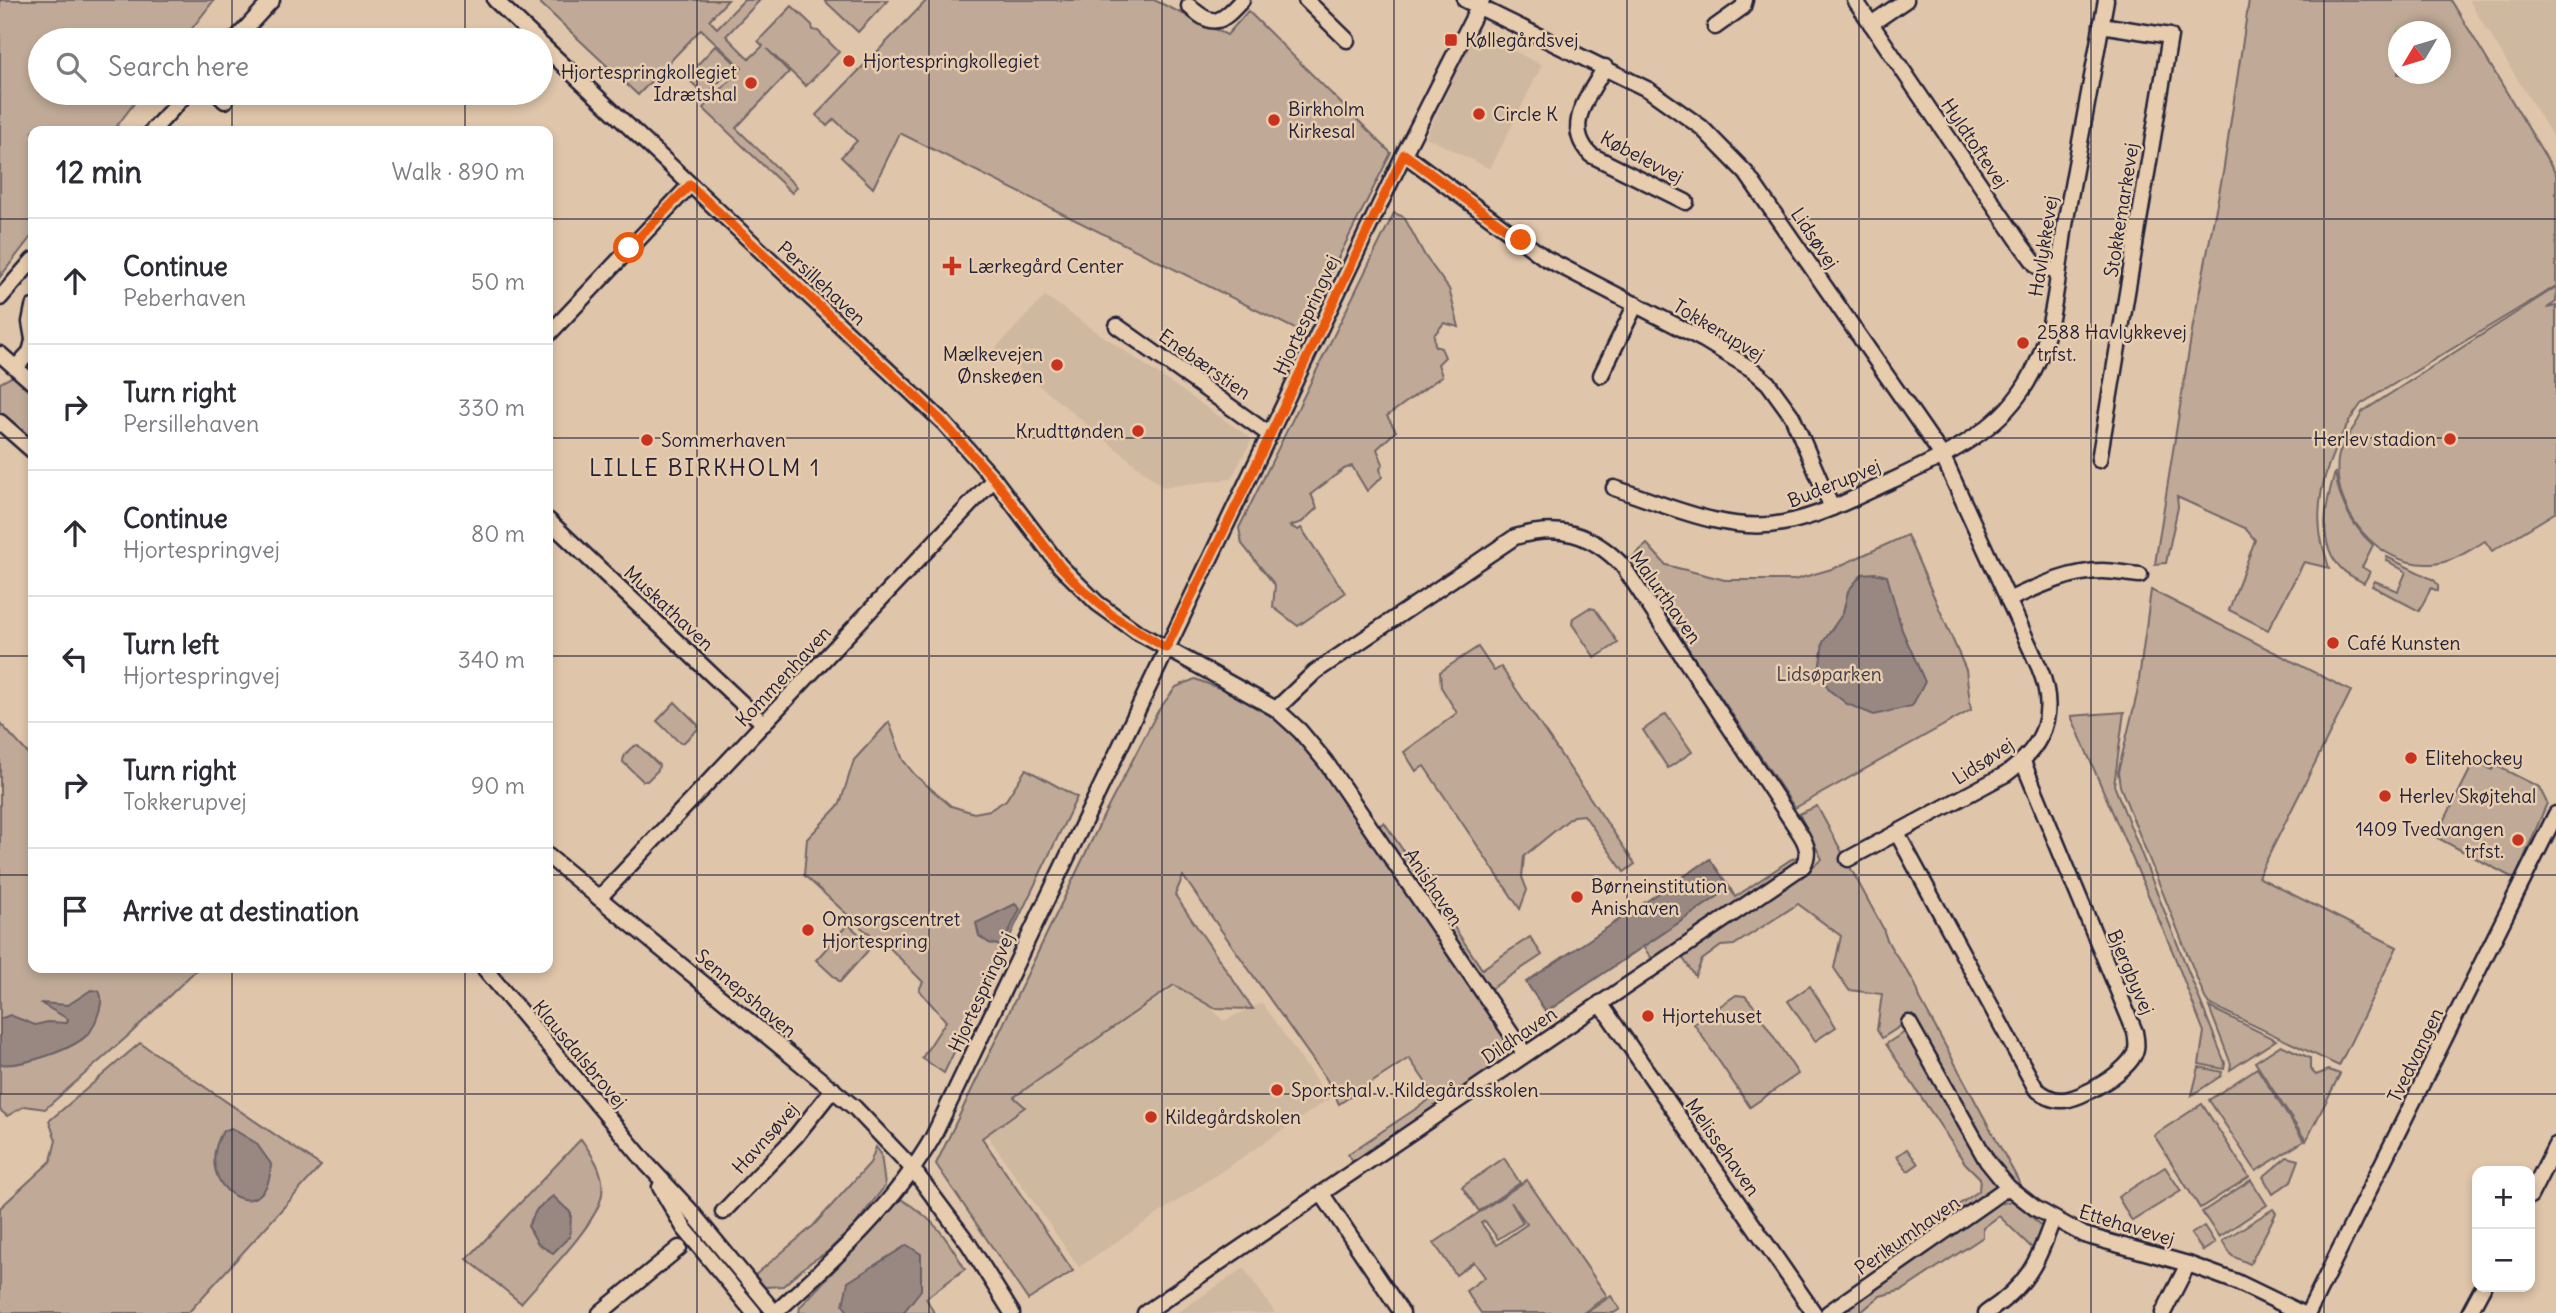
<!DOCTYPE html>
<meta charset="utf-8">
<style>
:root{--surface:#fff;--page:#f7f7f7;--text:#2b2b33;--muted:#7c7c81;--line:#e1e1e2}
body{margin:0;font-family:Delius,sans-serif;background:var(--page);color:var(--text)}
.controls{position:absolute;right:21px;bottom:21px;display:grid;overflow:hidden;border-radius:14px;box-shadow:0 4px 10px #0003}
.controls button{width:63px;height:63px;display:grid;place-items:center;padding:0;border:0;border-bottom:2px solid var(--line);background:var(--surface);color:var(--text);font:35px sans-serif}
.compass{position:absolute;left:2388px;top:21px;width:63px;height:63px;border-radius:50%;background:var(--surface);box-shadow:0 4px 10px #0003;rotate:232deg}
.stop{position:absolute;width:21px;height:21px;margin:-16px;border:5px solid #ea580c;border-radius:50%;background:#fff}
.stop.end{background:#ea580c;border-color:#fff;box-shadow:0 2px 7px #0008}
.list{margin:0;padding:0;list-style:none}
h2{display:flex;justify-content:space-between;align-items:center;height:91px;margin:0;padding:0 28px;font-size:30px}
h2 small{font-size:23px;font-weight:400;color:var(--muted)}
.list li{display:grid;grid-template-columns:46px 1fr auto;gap:21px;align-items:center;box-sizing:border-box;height:126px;padding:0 28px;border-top:2px solid var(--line)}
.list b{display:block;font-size:26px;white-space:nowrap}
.list p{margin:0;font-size:23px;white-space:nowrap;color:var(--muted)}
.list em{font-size:23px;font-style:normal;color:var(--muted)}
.icon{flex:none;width:38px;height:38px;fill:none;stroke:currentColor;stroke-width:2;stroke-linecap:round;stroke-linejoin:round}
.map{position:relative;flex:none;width:2556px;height:1313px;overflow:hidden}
.search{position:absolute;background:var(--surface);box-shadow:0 4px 10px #0003;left:28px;top:28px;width:525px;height:77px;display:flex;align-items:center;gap:18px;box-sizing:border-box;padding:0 24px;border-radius:38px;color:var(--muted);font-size:26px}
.panel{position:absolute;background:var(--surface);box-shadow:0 4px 10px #0003;left:28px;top:126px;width:525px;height:847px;border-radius:14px}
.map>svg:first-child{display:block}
</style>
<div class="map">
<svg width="2556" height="1313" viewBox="0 0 2556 1313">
<rect width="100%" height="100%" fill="#dfc5a9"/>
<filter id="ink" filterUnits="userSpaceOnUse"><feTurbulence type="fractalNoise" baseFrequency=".0143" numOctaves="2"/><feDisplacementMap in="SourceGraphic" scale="14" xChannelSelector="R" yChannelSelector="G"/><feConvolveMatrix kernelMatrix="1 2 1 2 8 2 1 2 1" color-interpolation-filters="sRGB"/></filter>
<g filter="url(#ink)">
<!-- built -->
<g fill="#cfb8a0">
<polygon points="2469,0 2556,0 2556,142"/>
<polygon points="1475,32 1542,65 1490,169 1426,137"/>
<polygon points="1045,296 1252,439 1231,479 1163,487 995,349"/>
<polygon points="1187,979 1223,1021 1262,1003 1329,1099 1079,1267 987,1135 1012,1098"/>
<polygon points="1244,1268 1275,1313 1177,1313"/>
</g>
<!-- green -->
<g fill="#c0aa97" stroke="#716669" stroke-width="2" fill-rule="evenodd">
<polygon points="0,0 214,0 183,40 40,40 40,93 142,93 113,131 33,131 33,234 0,277"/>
<polygon points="537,0 728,0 709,20 717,28 744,0 760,0 726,36 749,59 763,46 758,41 792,6 812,25 813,30 818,31 839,52 806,86 767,49 789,72 736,128 797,187 792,193 703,108 742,68 701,29 638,95"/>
<polygon points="824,0 888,0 858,32"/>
<polygon points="927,0 1154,0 1227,35 1248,11 1391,153 1301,332 900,133 873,188 841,157 857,141 834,119 827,126 816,115"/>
<path d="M2249,0H2451L2556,174V286L2361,404C2335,439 2315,487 2320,531C2321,543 2326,556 2329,568L2304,562L2268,630L2229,610L2255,540L2245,528L2177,497L2178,507L2166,563L2155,564L2193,325L2223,173ZM2398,32H2440V74H2398Z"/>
<polygon points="716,45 736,64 706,96 686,77"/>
<polygon points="1394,213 1404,217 1425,256 1449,289 1459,327 1444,323 1434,335 1435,346 1441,348 1445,357 1438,364 1442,376 1387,416 1396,431 1377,449 1383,464 1380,469 1382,477 1367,491 1352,466 1344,469 1311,494 1317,508 1302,522 1290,526 1298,530 1301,528 1345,593 1298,626 1273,607 1275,585 1242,544 1239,528"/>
<path d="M2556,287V302L2547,308L2556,306V512L2492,551L2485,541C2468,551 2452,563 2431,564C2378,567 2332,511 2338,459C2341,439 2356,429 2362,412Z"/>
<polygon points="15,375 33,392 33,442 0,412 0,383"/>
<path d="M2335,472C2339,500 2352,526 2373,545L2362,567L2370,572L2364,583C2357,579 2347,575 2341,568C2316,543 2326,502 2335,472Z"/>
<polygon points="1907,535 1966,670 1971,710 1795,808 1629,560 1647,544 1666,565 1725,580 1794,580 1835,568"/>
<polygon points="2387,557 2434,580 2438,585 2438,591 2431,588 2419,611 2372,586 2375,581 2398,591 2406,572 2386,560"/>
<polygon points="2151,590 2351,691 2258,877 2397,947 2339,1066 2209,1004 2205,998 2120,786 2118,772 2137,694"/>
<polygon points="1589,608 1595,609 1618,643 1595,658 1572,624 1573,618"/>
<polygon points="1478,647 1494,671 1501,667 1635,864 1624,872 1584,815 1573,816 1524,856 1522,877 1527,890 1520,909 1424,766 1416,771 1404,752 1457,713 1441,687 1440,672"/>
<polygon points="1195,679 1245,698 1284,726 1323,765 1368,835 1384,822 1482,969 1530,937 1542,955 1480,996 1512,1044 1514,1055 1354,1165 1348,1154 1435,1096 1409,1058 1339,1104 1327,1080 1183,876 1175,895 1253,1009 1214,1008 1174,985 1014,1097 1025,1107 982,1138 1073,1271 1028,1300 936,1164 1104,815 1158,711 1176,687"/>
<polygon points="675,702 698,725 698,729 684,742 680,743 657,721"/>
<polygon points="2124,712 2114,785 2225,1063 2224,1069 2199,1064 2204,1032 2172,950 2071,716"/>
<polygon points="1666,714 1692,752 1668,768 1643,730"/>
<polygon points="889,722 903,760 915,775 951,806 974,813 990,810 1006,800 1026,769 1077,797 944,1073 922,1058 946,1021 919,990 923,982 887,945 863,929 804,875 807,839 840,804 854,760"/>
<polygon points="0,723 33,759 33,968 198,968 129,1035 45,1109 25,1106 7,1116 0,1110"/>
<path d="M638,745L659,765L658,770L647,781H643L623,762C623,755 631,746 638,745Z"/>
<polygon points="2475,760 2492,770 2495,765 2539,787 2547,803 2515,879 2436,837"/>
<path d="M1817,806L1883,928C1889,955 1915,972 1920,999L2024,1191L2011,1183L1991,1160L1910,1020L1882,1038L1877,1030L1882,994L1849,990L1834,968L1841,936L1798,904L1734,945L1721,946L1702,960L1695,976L1682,957L1661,970L1643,947L1730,888L1735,897L1790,860L1802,855L1811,868L1822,859L1799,814Z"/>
<polygon points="848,924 872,946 840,982 816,960"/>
<polygon points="1810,986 1836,1027 1815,1041 1788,1001"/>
<polygon points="1736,995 1745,996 1753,1005 1798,1074 1750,1107 1694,1024"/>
<polygon points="2209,1007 2276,1040 2230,1070 2231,1064"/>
<polygon points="1908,1030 2001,1189 1913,1250 1905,1241 1979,1191 1980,1178 1965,1163 1886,1044"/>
<polygon points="140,1043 321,1166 188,1313 2,1313 0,1309 0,1208 51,1161 56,1140 49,1121"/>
<polygon points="2281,1045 2310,1058 2310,1069 2316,1075 2329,1070 2340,1074 2306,1141 2255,1062"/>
<polygon points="2199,1067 2222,1072 2221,1076 2192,1095"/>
<polygon points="2257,1068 2304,1141 2256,1171 2209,1100"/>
<polygon points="2202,1104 2249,1177 2200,1208 2154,1135"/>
<path d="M581,1139C593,1156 605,1173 602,1194C598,1224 542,1278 521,1303L467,1259Z"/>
<polygon points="876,1147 881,1154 885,1186 854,1226 827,1252 808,1264 783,1286 765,1287 754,1276 813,1226 870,1163"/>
<polygon points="1907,1149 1918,1164 1908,1171 1897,1156"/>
<polygon points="2287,1157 2299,1160 2291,1181 2273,1194 2263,1177"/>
<polygon points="1504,1158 1520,1183 1479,1211 1462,1187"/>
<polygon points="2165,1167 2181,1191 2132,1221 2118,1197"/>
<path d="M1527,1180L1607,1296L1583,1313H1481L1466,1291L1485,1277L1474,1262L1456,1275L1434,1243ZM1511,1202L1527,1224L1497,1245L1481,1223L1485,1221L1498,1239L1523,1223Z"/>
<polygon points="2251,1180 2267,1205 2219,1237 2202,1212"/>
<path d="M901,1199C935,1220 945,1235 965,1269L926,1298L934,1313H799L800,1307Z"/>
<polygon points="2015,1200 2042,1227 2034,1250 1999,1216 1983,1228 1983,1237 1903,1290 1880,1296 1860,1313 1835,1313 1995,1205"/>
<polygon points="2273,1209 2276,1213 2250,1264 2232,1256 2222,1241"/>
<polygon points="2204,1226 2215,1243 2203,1251 2191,1234"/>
<polygon points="1611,1296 1620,1309 1614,1313 1586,1313"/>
</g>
<!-- water -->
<g fill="#998882" stroke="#695f66" stroke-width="2">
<polygon points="1875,573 1887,576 1902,630 1925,682 1912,706 1874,715 1847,704 1829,690 1819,671 1823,642 1843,613 1848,591 1862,574"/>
<polygon points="1710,859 1730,888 1546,1012 1526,982"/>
<polygon points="1015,904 1020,909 1002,946 989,943 979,936 976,923"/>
<path d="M91,990L99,991C103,998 101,1004 99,1012C97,1018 94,1026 90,1032C76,1049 22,1067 0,1064V1019L10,1015L35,1025L48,1022L67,1023L68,1019L40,1003L68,1005Z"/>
<path d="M231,1128L256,1143L271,1164C269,1233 188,1189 223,1131Z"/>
<polygon points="553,1196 571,1213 570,1236 553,1253 538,1244 528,1226 537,1209"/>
<polygon points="907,1245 921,1254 921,1290 903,1313 849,1313 843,1305 848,1282"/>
</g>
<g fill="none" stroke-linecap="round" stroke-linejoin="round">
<defs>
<g id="minor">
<polyline points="495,0 537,40"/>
<polyline points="1306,0 1347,40"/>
<path d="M1465,0L1649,90L1701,127L1746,173L1943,457L2039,667C2058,712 2045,746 2006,774L1848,859"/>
<polyline points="1855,0 2022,246 2037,266 2057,271"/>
<path d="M1189,6C1214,29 1221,23 1242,0"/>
<polyline points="1871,24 1906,0"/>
<polyline points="1715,27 1743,7 1745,0"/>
<polyline points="235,40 272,0"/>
<polyline points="541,44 943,422 994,479 1060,566 1097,603 1137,632 1276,709 1300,731 1325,761 1525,1054"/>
<path d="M1605,67C1589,96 1562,126 1591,155L1686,202"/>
<polyline points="217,93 225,101"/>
<polyline points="152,131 187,93"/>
<polyline points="1404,154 1545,258 1704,340 1753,370 1768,383 1792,416 1832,508"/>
<polyline points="0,298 33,260"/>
<polyline points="33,307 30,322 33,339"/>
<polyline points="1117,326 1270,435"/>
<polyline points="548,335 690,185"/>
<polyline points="0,354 33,383"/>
<polyline points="16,367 30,352 33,341"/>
<polyline points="1601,375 1636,304"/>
<polyline points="0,422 33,451"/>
<polyline points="2099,460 2170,36 2101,25"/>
<path d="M1614,488C1667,505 1727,534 1783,523C1821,516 1856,497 1891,481C1936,460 1988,437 2018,396C2056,346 2056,279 2066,219C2079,146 2092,73 2106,0"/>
<polyline points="548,520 764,724"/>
<path d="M2008,600C2037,587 2069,571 2102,571C2114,571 2127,574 2140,575"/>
<path d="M1897,833L2036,1089C2044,1095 2051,1100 2061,1100C2080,1101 2133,1069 2136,1049C2137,1044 2136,1037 2135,1032L2023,762"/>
<polyline points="548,856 855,1108 912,1168 968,1243 1012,1313"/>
<polyline points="599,898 994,479"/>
<polyline points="484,968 647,1164 689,1209 775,1313"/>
<polyline points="1600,1003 1814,1313"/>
<polyline points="1909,1023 1987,1161 2008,1187 2035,1208 2084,1235 2188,1264 2237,1282 2301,1313"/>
<polyline points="660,1187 684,1228 754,1313"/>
<polyline points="1322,1194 1402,1313"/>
<polyline points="2530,1196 2556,1145"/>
<polyline points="723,1212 795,1137 833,1089"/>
<polyline points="600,1313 679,1248"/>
<path d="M775,1313C834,1259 893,1207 933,1137L1404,154L1482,0"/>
<path d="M1145,1313L1803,866C1810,853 1807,844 1799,832L1623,566C1591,533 1559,524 1515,537L1315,672L1276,709"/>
<polyline points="1828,1313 2008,1187"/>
<path d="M1986,1313C2028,1285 2036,1265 2053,1219"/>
<polyline points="2163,1313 2188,1264"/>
<polyline points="2308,1313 2556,814"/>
<polyline points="2469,1313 2483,1287"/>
</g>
</defs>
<!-- minor casing -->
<use href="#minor" stroke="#22223b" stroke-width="19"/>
<!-- minor -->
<use href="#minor" stroke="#e7ccae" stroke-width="14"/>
</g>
</g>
<g fill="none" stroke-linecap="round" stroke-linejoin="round" filter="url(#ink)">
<!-- route -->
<polyline stroke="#ea580c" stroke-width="9" points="629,248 690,185 943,422 994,479 1060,566 1079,586 1113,616 1166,648 1241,496 1404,154 1521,240"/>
</g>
<!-- grid -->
<path fill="none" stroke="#22223b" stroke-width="2" stroke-opacity="0.55" d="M232,0V40M465,0V40M697,0V1313M929,0V1313M1162,0V1313M1394,0V1313M1627,0V1313M1859,0V1313M2091,0V1313M2324,0V1313M232,93V131M465,93V131M0,219H33M548,219H2556M0,438H33M548,438H2556M0,656H33M548,656H2556M0,875H33M548,875H2556M232,968V1313M465,968V1313M0,1094H2556"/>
<!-- markers -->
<g fill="#c8321e" stroke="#e7ccae" stroke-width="2.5">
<rect x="1444" y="33" width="14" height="14" rx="3.5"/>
<circle cx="849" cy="61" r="7"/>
<circle cx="751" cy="83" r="7"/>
<circle cx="1479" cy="114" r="7"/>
<circle cx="1274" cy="120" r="7"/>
<path d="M948.5 255.5h7v7h7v7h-7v7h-7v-7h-7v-7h7z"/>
<circle cx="2023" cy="343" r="7"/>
<circle cx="1057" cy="365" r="7"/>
<circle cx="1138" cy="431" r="7"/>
<circle cx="2450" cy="439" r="7"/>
<circle cx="647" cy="440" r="7"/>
<circle cx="2333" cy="643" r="7"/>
<circle cx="2411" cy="758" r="7"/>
<circle cx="2385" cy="796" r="7"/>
<circle cx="2518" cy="840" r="7"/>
<circle cx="1577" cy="897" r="7"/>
<circle cx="808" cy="930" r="7"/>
<circle cx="1648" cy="1016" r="7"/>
<circle cx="1277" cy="1090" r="7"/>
<circle cx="1151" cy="1117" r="7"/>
</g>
<g text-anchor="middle" stroke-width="5" stroke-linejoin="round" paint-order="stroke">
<!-- poi labels -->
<g font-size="19" fill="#22223b" stroke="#e7ccae" text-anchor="start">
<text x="1465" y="47">Køllegårdsvej</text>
<text x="863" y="68">Hjortespringkollegiet</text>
<text x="737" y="79" text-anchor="end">Hjortespringkollegiet<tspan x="737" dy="22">Idrætshal</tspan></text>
<text x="1288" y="116">Birkholm<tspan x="1288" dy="22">Kirkesal</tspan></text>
<text x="1493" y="121">Circle K</text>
<text x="968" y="273">Lærkegård Center</text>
<text x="2037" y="339">2588 Havlykkevej<tspan x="2037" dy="22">trfst.</tspan></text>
<text x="1043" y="361" text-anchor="end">Mælkevejen<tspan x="1043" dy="22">Ønskeøen</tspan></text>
<text x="1124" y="438" text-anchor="end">Krudttønden</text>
<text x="2436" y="446" text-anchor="end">Herlev stadion</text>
<text x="661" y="447">Sommerhaven</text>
<text x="2347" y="650">Café Kunsten</text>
<text x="2425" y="765">Elitehockey</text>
<text x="2399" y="803">Herlev Skøjtehal</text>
<text x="2504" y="836" text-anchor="end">1409 Tvedvangen<tspan x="2504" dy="22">trfst.</tspan></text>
<text x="1591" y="893">Børneinstitution<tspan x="1591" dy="22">Anishaven</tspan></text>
<text x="822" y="926">Omsorgscentret<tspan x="822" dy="22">Hjortespring</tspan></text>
<text x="1662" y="1023">Hjortehuset</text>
<text x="1291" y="1097">Sportshal v. Kildegårdsskolen</text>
<text x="1165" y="1124">Kildegårdskolen</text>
</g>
<!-- street labels -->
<g font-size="19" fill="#22223b" stroke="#e7ccae">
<text transform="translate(1975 143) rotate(56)" y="7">Hyldtoftevej</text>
<text transform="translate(1642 157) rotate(28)" y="7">Købelevvej</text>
<text transform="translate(2121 210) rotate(-81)" y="7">Stokkemarkevej</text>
<text transform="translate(1815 238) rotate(56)" y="7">Lidsøvej</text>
<text transform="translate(2043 246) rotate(-81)" y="7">Havlykkevej</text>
<text transform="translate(822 283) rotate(43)" y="7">Persillehaven</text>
<text transform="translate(1306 315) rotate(-65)" y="7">Hjortespringvej</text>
<text transform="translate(1719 330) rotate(31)" y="7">Tokkerupvej</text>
<text transform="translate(1205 364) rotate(35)" y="7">Enebærstien</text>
<text transform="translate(1834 483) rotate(-22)" y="7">Buderupvej</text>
<text transform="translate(1666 597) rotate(55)" y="7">Malurthaven</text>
<text transform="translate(669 608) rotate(43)" y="7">Muskathaven</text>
<text transform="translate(783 676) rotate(-47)" y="7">Kommenhaven</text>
<text transform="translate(1983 761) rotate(-33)" y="7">Lidsøvej</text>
<text transform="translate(1434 887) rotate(56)" y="7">Anishaven</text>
<text transform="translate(2131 972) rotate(67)" y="7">Bjergbyvej</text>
<text transform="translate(981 992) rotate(-65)" y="7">Hjortespringvej</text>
<text transform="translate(746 993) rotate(40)" y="7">Sennepshaven</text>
<text transform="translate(1519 1035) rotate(-34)" y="7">Dildhaven</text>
<text transform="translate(580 1054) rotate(50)" y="7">Klausdalsbrovej</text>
<text transform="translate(2415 1055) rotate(-64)" y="7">Tvedvangen</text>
<text transform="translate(765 1138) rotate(-48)" y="7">Havnsøvej</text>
<text transform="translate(1723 1147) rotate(55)" y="7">Melissehaven</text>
<text transform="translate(2127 1225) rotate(17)" y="7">Ettehavevej</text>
<text transform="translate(1907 1235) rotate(-35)" y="7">Perikumhaven</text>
</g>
<!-- park labels -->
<g font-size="19" fill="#423d4d" stroke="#e7ccae">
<text x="1829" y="681">Lidsøparken</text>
</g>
<!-- quarter labels -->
<g font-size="23" letter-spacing="2" fill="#22223b" stroke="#e7ccae">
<text x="705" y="476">LILLE BIRKHOLM 1</text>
</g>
</g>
</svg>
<div class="controls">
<button>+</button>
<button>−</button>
</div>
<svg class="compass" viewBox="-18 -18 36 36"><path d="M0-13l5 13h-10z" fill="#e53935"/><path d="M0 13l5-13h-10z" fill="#7c7c81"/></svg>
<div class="stop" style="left:629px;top:248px"></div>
<div class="stop end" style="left:1521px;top:240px"></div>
<div class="search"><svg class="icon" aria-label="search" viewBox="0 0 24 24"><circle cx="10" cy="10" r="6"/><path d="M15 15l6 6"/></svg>Search here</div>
<section class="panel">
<h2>12 min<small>Walk · 890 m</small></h2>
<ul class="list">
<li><svg class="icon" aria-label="ahead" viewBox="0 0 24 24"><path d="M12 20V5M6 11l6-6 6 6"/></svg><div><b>Continue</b><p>Peberhaven</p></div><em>50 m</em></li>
<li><svg class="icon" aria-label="right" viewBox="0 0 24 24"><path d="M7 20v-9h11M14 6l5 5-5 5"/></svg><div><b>Turn right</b><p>Persillehaven</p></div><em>330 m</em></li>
<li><svg class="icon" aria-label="ahead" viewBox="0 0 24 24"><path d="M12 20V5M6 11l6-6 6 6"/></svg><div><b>Continue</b><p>Hjortespringvej</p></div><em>80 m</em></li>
<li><svg class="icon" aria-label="left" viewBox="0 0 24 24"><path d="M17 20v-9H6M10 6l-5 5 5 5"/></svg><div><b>Turn left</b><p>Hjortespringvej</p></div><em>340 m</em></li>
<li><svg class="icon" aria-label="right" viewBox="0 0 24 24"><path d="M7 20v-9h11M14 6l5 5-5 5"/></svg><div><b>Turn right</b><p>Tokkerupvej</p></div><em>90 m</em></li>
<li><svg class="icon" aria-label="arrive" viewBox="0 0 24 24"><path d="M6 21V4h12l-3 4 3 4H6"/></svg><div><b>Arrive at destination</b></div></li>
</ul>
</section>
</div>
